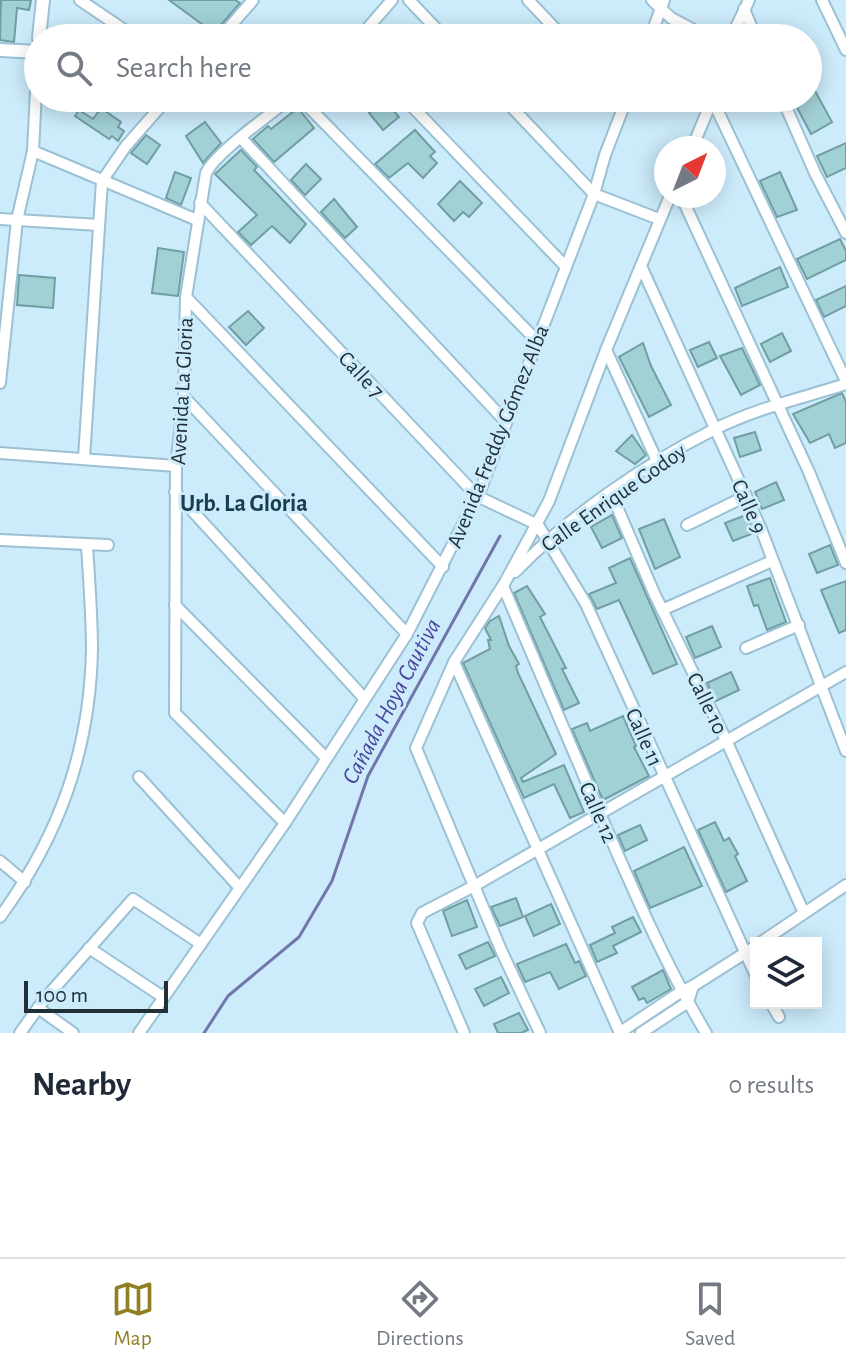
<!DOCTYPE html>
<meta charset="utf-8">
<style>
:root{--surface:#fff;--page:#f6f6f7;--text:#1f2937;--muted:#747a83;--line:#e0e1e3;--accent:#907f25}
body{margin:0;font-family:"Alegreya Sans",sans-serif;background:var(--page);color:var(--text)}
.controls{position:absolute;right:24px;bottom:24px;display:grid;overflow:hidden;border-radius:0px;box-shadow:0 4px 20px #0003}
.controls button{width:72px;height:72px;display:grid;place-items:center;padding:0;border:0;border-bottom:2px solid var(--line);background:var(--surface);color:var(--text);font:40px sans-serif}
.compass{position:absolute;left:654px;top:136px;width:72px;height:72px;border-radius:50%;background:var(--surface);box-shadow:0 4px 20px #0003;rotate:42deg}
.scale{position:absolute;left:24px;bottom:20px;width:144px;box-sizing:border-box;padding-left:8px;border:4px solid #213037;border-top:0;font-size:22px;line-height:28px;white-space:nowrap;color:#213037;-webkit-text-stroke:6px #ccebfb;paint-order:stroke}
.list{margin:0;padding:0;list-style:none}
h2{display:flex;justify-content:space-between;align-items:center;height:104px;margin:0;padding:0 32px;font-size:34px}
h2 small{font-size:26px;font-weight:400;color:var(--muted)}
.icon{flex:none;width:44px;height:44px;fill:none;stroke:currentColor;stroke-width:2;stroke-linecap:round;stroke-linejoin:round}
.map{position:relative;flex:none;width:846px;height:1033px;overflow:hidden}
.search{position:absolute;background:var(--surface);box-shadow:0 4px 20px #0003;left:24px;right:24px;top:24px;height:88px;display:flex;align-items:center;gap:20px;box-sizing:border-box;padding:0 28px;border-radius:44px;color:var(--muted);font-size:30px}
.sheet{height:224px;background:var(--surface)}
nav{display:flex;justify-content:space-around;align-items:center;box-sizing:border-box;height:112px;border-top:2px solid var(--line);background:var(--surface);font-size:22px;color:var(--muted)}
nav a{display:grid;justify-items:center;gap:4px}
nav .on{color:var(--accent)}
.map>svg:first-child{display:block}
</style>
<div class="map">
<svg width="846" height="1033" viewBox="0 0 846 1033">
<rect width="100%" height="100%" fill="#ccebfb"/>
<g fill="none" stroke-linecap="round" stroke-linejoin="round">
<!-- stream -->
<polyline stroke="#7176ab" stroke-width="3" points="204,1033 228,996 299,937 332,881 368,776 500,536"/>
</g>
<!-- building -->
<g fill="#a2d1d5" stroke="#709ea2" stroke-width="2">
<polygon points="1,0 31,0 29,10 17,8 14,42 0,40"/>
<polygon points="169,0 235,0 240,3 214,33"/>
<polygon points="808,78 832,122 811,134 792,98 808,98"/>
<polygon points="387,98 392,98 396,103 391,108 399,117 383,130 369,113"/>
<polygon points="101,108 121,122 118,127 124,131 118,141 112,136 109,139 75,116 79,110 93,119"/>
<polygon points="298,108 314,128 274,162 253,139 268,126 271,129"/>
<polygon points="205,122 221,143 203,163 186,136"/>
<polygon points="415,130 435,152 430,156 437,163 423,178 408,163 389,178 375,164"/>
<polygon points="146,135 160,145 147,164 131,153"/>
<polygon points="846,143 846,168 827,177 817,156"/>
<polygon points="241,150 257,167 254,170 306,224 290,243 272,226 251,245 238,232 257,215 215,174"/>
<polygon points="306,164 321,179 305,195 291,180"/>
<polygon points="175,172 191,178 181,205 166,198"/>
<polygon points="780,172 797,210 777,217 760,181"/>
<polygon points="460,181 482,203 469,217 463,212 454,221 438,204"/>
<polygon points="334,199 357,227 345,238 321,212"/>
<polygon points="840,239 846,251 846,260 807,279 797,259"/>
<polygon points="158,248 184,252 178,296 152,293"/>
<polygon points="780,267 788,287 742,306 735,288"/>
<polygon points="19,275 55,278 53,308 17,305"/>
<polygon points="846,286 846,306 824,317 816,300"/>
<polygon points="248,311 264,328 246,345 229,327"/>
<polygon points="782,333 791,351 770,362 761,344"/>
<polygon points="709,342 717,358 698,367 690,350"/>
<polygon points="643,343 651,366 671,405 649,417 619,357"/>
<polygon points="742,348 760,385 741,395 720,356"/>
<polygon points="842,393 846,402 846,443 835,448 829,434 810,443 793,414"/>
<polygon points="755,432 761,450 740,457 734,438"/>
<polygon points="632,435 646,455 635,464 616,451"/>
<polygon points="776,482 784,500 762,509 755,492"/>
<polygon points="612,515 622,538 602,548 591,527"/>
<polygon points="746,515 754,533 733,541 725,523"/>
<polygon points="664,519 680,557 655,569 639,529"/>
<polygon points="830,545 838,565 817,573 809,554"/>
<polygon points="630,558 677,664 653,674 619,600 597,609 589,594 616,583 609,568"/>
<polygon points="770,578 786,622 767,630 758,605 754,606 747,586"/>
<polygon points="846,581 846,630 839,633 821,590"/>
<polygon points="527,586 545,614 540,617 566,668 562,669 579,703 564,710 514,593"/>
<polygon points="499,616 509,646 519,664 516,666 518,673 556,754 521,778 523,782 564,765 584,812 570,818 554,784 524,798 463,663 490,649 488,640 491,640 485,628 490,621"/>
<polygon points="712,626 721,647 695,658 686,637"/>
<polygon points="731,672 739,690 716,701 707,683"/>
<polygon points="623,716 636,746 634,747 649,776 603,800 572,729 587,723 590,731"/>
<polygon points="715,822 724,841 729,838 738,854 735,856 747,881 726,892 698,830"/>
<polygon points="640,825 647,840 625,851 618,835"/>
<polygon points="684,847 702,886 650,908 634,871"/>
<polygon points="516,898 523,917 500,926 491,907"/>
<polygon points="467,900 477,927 452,936 443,911"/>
<polygon points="551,904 560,924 534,936 525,916"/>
<polygon points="633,917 641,932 613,946 617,953 597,962 590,945 615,933 612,927"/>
<polygon points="488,942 495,956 466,969 459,955"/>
<polygon points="566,944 575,963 579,961 586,976 559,989 550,972 525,982 517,964"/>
<polygon points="663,970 671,989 647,1003 644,998 639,1000 632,987"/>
<polygon points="501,977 509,993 484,1006 475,989"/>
<polygon points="519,1013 528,1030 521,1033 498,1033 494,1024"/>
</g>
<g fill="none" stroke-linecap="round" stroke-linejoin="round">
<defs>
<g id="minor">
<polyline points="80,0 136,38"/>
<polyline points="409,0 445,38"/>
<polyline points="528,0 564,38"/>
<polyline points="652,0 671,18 709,38"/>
<polyline points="822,0 846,50"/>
<polyline points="744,9 756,38"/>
<polyline points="220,38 253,0"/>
<polyline points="359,38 392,0"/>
<polyline points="650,38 664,0"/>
<polyline points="731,38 749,0"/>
<polyline points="300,98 537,341"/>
<polyline points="404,98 566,267"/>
<polyline points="503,98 594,194 659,219"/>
<polyline points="782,98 815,173 846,233"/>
<polyline points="713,101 846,381"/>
<polyline points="241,138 506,422"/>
<polyline points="692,148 713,98"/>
<polyline points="33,151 197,220"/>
<path d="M670,196L606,350L549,501L503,586C536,665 570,744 604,823C635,894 666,966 706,1033"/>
<polyline points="681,196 809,472 846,563"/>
<polyline points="200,203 477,496 538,525 586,604 756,976"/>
<polyline points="0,219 99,225"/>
<polyline points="641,266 761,529 846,751"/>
<polyline points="186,297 443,567"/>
<polyline points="606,350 657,461"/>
<polyline points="0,383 17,220 33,151 38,52"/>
<polyline points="184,397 407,634"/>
<polyline points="0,453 176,466"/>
<polyline points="84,458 102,181 126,146 168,98"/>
<polyline points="175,492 364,698"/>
<polyline points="611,493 654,593 726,740 804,913"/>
<polyline points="687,525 746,496"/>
<polyline points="0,540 108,545"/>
<path d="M515,572C569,516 644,465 713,430C754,409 802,398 846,384"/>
<polyline points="504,584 454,662 416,748 501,950 540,1033"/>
<polyline points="175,605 326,758"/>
<polyline points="662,610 772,561"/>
<polyline points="746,648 799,625"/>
<polyline points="454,662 620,1033"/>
<polyline points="139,777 239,887"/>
<path d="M285,823L175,713L176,466L184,397L186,297L206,173C217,151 269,116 290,98"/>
<polyline points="0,861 25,882"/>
<path d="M0,917C59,836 90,751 92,649C92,615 89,580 87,545"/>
<polyline points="760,943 846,885"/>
<polyline points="89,948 163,997"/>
<polyline points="693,986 756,946"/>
<polyline points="771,1003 779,1017"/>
<polyline points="38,1008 73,1033"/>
<polyline points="20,1033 43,1001 133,899 201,944"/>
<polyline points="139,1033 285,823 407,634 480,491 594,194 605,155 627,98"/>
<polyline points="464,1033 417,923 422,913 474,886 846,672"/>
<polyline points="619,1033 682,991 693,986 688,1002 641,1033"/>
</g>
<g id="tertiary">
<polyline points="39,38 43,0"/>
<polyline points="0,50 38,52 38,50"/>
</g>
</defs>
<!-- minor casing -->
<use href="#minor" stroke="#9bc1d4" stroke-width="14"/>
<!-- tertiary casing -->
<use href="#tertiary" stroke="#9bc1d4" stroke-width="16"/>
<!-- minor -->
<use href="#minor" stroke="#fff" stroke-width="10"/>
<!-- tertiary -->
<use href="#tertiary" stroke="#fff" stroke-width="12"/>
</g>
<g text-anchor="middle" stroke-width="6" stroke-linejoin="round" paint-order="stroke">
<!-- street labels -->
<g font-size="22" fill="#213037" stroke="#ccebfb">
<text transform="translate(362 374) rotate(47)" y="8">Calle 7</text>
<text transform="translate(181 391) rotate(-87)" y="8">Avenida La Gloria</text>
<text transform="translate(497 436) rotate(-68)" y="8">Avenida Freddy Gómez Alba</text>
<text transform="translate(613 497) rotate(-35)" y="8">Calle Enrique Godoy</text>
<text transform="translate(750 506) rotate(66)" y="8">Calle 9</text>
<text transform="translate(708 703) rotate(64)" y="8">Calle 10</text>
<text transform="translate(645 737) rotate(66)" y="8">Calle 11</text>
<text transform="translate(599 812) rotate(66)" y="8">Calle 12</text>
</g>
<!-- neighbourhood labels -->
<g font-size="24" font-weight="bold" fill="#1a3e4d" stroke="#ccebfb">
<text x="244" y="511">Urb. La Gloria</text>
</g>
<!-- water labels -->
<g font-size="24" font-style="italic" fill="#4c459c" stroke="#ccebfb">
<text transform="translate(391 701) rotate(-62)" y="8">Cañada Hoya Cautiva</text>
</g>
</g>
</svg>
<div class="controls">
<button><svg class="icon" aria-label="layers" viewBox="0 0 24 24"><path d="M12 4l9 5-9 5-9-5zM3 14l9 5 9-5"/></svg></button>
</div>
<svg class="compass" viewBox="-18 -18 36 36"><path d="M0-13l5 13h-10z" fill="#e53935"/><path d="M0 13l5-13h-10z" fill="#747a83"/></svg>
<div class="scale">100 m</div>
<div class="search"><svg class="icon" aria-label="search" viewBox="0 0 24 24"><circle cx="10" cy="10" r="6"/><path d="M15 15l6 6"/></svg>Search here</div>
</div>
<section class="sheet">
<h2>Nearby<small>0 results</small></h2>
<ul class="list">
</ul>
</section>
<nav>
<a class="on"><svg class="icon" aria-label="map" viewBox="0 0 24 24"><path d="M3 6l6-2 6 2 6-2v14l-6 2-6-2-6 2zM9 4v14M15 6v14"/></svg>Map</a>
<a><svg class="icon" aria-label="directions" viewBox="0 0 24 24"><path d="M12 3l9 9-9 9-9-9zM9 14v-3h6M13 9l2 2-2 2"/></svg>Directions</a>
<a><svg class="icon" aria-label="saved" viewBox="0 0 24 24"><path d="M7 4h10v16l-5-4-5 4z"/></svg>Saved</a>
</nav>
